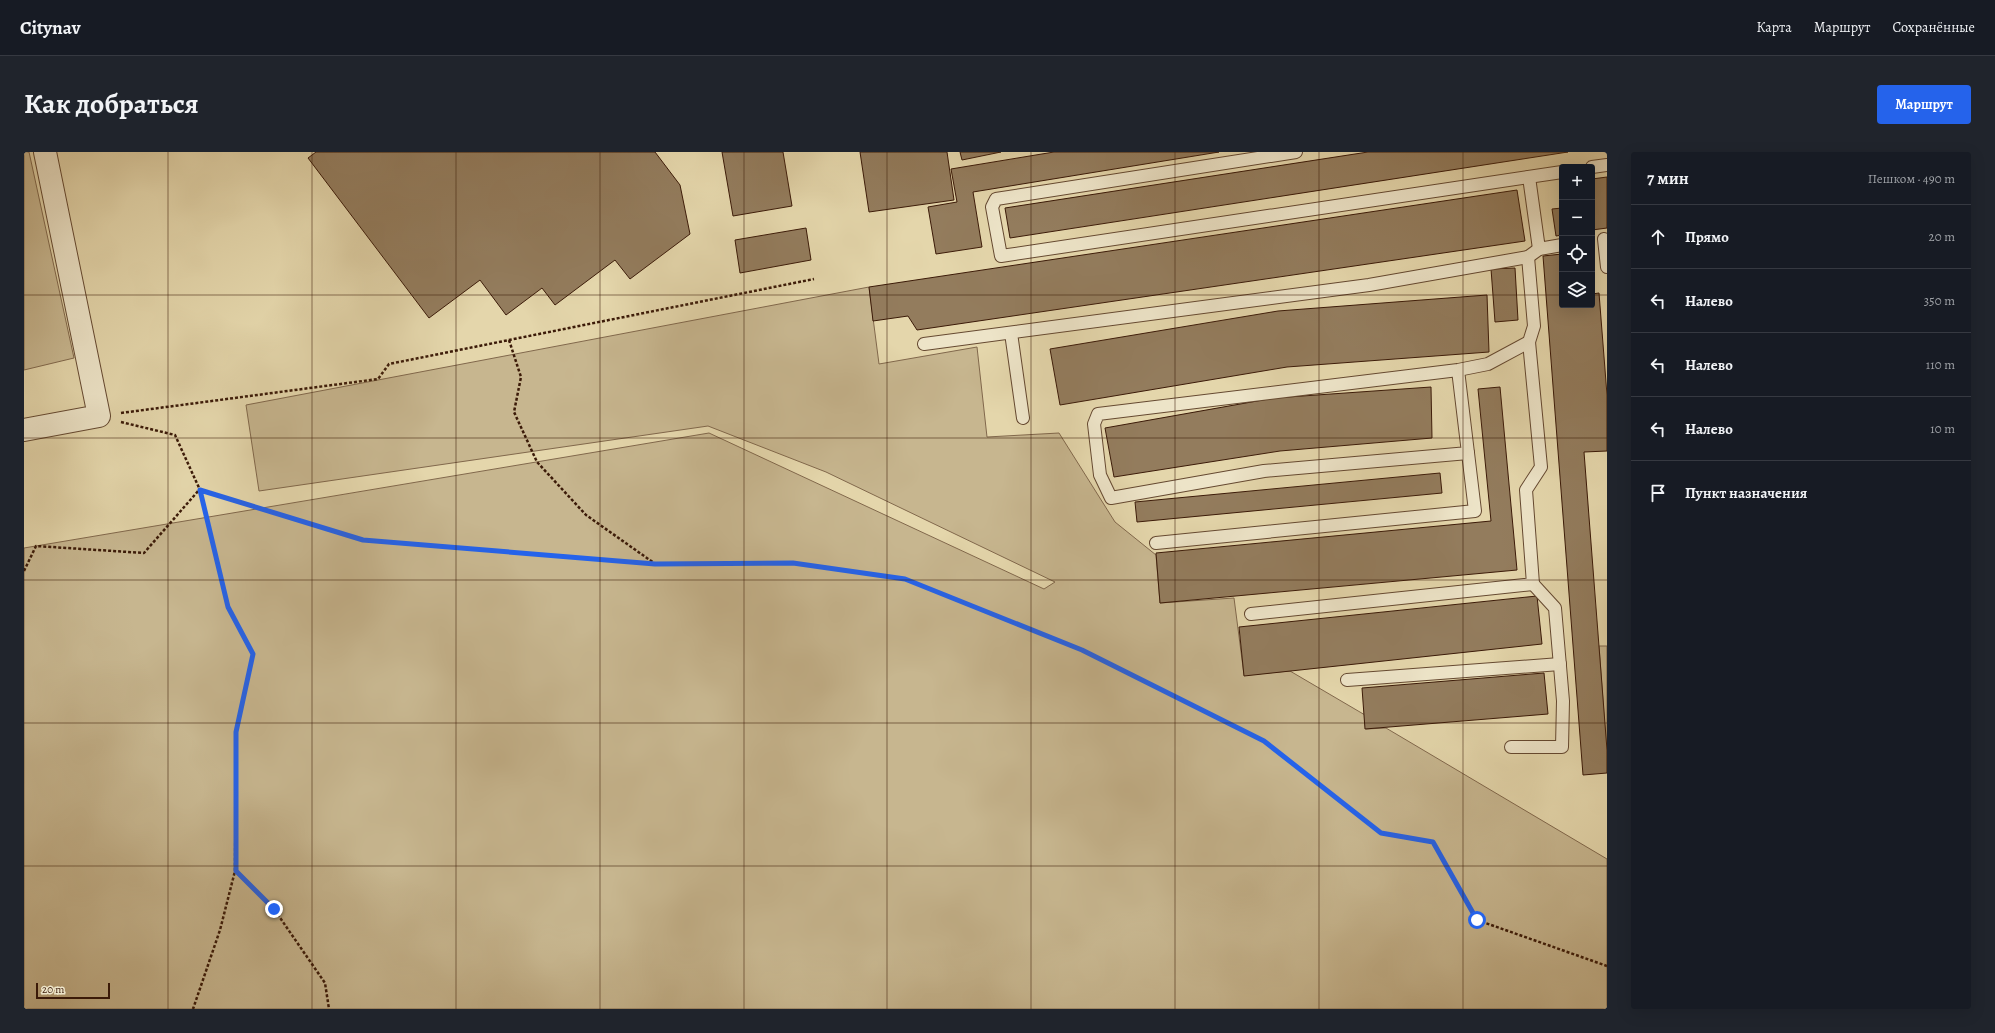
<!DOCTYPE html>
<html lang="ru">
<meta charset="utf-8">
<style>
:root{--surface:#171b24;--page:#20242c;--text:#f1f3f6;--muted:#9ea1a6;--line:#363941;--accent:#2563eb}
body{margin:0;font-family:Alegreya,serif;background:var(--page);color:var(--text)}
.controls{position:absolute;right:12px;top:12px;display:grid;overflow:hidden;border-radius:4px;box-shadow:0 4px 16px #0002}
.controls button{width:36px;height:36px;display:grid;place-items:center;padding:0;border:0;border-bottom:1px solid var(--line);background:var(--surface);color:var(--text);font:20px sans-serif}
.scale{position:absolute;left:12px;bottom:10px;width:74px;box-sizing:border-box;padding-left:4px;border:2px solid #3b1a08;border-top:0;font-size:11px;line-height:14px;white-space:nowrap;color:#3b1a08;-webkit-text-stroke:3px #ede4c8;paint-order:stroke}
.stop{position:absolute;width:12px;height:12px;margin:-9px;border:3px solid #2563eb;border-radius:50%;background:#fff}
.stop.end{background:#2563eb;border-color:#fff;box-shadow:0 1px 4px #0008}
.list{margin:0;padding:0;list-style:none}
h2{display:flex;justify-content:space-between;align-items:center;height:52px;margin:0;padding:0 16px;font-size:17px}
h2 small{font-size:13px;font-weight:400;color:var(--muted)}
.list li{display:grid;grid-template-columns:26px 1fr auto;gap:12px;align-items:center;box-sizing:border-box;height:64px;padding:0 16px;border-top:1px solid var(--line)}
.list b{display:block;font-size:15px;white-space:nowrap}
.list em{font-size:13px;font-style:normal;color:var(--muted)}
.icon{flex:none;width:22px;height:22px;fill:none;stroke:currentColor;stroke-width:2;stroke-linecap:round;stroke-linejoin:round}
.map{position:relative;flex:none;width:1583px;height:857px;overflow:hidden;border-radius:4px}
header{display:flex;align-items:center;gap:24px;box-sizing:border-box;height:56px;padding:0 20px;background:var(--surface);border-bottom:1px solid var(--line)}
header strong{font-size:19px}
nav{display:flex;gap:22px;margin-inline-start:auto;font-size:14px}
.intro{display:flex;align-items:center;justify-content:space-between;box-sizing:border-box;height:96px;padding:0 24px}
h1{margin:0;font-size:28px}
.button{padding:10px 18px;border-radius:4px;background:var(--accent);color:#fff;font-size:14px;font-weight:700}
main{display:flex;gap:24px;padding:0 24px}
aside{flex:1;background:var(--surface);border-radius:4px;box-shadow:0 4px 16px #0002}
.map>svg:first-child{display:block}
</style>
<header>
<strong>Citynav</strong>
<nav><a>Карта</a><a>Маршрут</a><a>Сохранённые</a></nav>
</header>
<div class="intro"><h1>Как добраться</h1><a class="button">Маршрут</a></div>
<main>
<div class="map">
<svg width="1583" height="857" viewBox="0 0 1583 857">
<rect width="100%" height="100%" fill="#e4d6ab"/>
<filter id="stains"><feTurbulence type="fractalNoise" baseFrequency=".005" numOctaves="4"/><feColorMatrix values="0 0 0 0 .2 0 0 0 0 .09 0 0 0 0 .02 0 0 0 .5 -.17"/></filter>
<radialGradient id="worn" r=".72"><stop offset=".6" stop-color="#630" stop-opacity="0"/><stop offset="1" stop-color="#630" stop-opacity=".3"/></radialGradient>
<!-- green -->
<g fill="#c7b68f" stroke="#81684c">
<polygon points="0,0 5,0 50,206 0,218"/>
<polygon points="845,135 855,212 953,195 963,285 1035,281 1091,370 1132,403 1136,451 1210,446 1220,523 1266,519 1341,563 1342,577 1362,576 1583,707 1583,857 0,857 0,396 685,281 1020,437 1031,430 802,320 684,274 235,339 222,253"/>
<polygon points="1575,494 1583,494 1583,604"/>
</g>
<!-- building -->
<g fill="#937c5d" stroke="#3b1a08">
<polygon points="292,0 631,0 656,33 666,82 606,127 591,108 531,153 518,136 482,163 456,128 405,166 284,6"/>
<polygon points="698,0 759,0 768,54 709,64"/>
<polygon points="836,0 923,0 930,48 845,60"/>
<polygon points="936,0 977,0 938,8"/>
<polygon points="1030,0 1195,0 949,40 958,95 912,102 904,55 933,50 927,17"/>
<polygon points="1344,0 1544,0 986,86 981,56"/>
<polygon points="1583,25 1583,76 1568,78 1568,27"/>
<polygon points="1493,38 1501,89 893,178 884,164 849,169 845,135"/>
<polygon points="1538,56 1538,83 1532,84 1528,57"/>
<polygon points="782,76 787,108 716,121 711,88"/>
<polygon points="1538,102 1538,153 1568,153 1568,142 1575,141 1583,243 1583,299 1560,300 1583,598 1583,621 1559,623 1519,104"/>
<polygon points="1491,116 1494,168 1471,170 1467,117"/>
<polygon points="1463,143 1465,200 1263,215 1036,253 1026,197 1254,159"/>
<polygon points="1407,235 1408,286 1256,299 1090,325 1081,276 1250,246"/>
<polygon points="1476,235 1493,418 1136,451 1132,401 1467,369 1454,237"/>
<polygon points="1416,321 1418,341 1113,370 1111,350"/>
<polygon points="1513,444 1518,492 1220,524 1215,475"/>
<polygon points="1520,521 1524,562 1341,577 1338,536"/>
</g>
<g fill="none" stroke-linecap="round" stroke-linejoin="round">
<defs>
<g id="lane">
<polyline points="1272,0 972,47 968,55 977,104 1538,20"/>
<polyline points="1568,15 1583,13"/>
<polyline points="1505,25 1515,97 1538,93"/>
<polyline points="1580,87 1583,115"/>
<polyline points="987,181 999,266"/>
<polyline points="900,192 1345,133 1504,105 1515,97"/>
<polyline points="1434,218 1444,301 1240,319 1087,346 1076,323 1070,272 1074,262 1434,218 1464,212 1505,190 1510,174 1504,105"/>
<polyline points="1132,391 1451,359 1444,301"/>
<polyline points="1227,462 1509,432 1502,338 1517,315 1505,190"/>
<polyline points="1323,528 1536,512"/>
<polyline points="1487,595 1538,595 1539,549 1531,456 1509,432"/>
</g>
<polyline id="street" points="0,278 75,264 21,0"/>
</defs>
<!-- lane casing -->
<use href="#lane" stroke="#654931" stroke-width="14"/>
<!-- street casing -->
<use href="#street" stroke="#654931" stroke-width="24"/>
<!-- path -->
<g stroke="#3b1a08" stroke-width="2.5" stroke-dasharray="3 2" stroke-linecap="butt">
<polyline points="485,188 497,225 490,260 513,310 562,363 630,411"/>
<polyline points="97,261 354,227 365,212 790,127"/>
<polyline points="97,270 151,283 176,338 204,455 229,503 212,581 211,719 196,778 169,857"/>
<polyline points="176,338 339,388 631,412 769,411 881,427 1058,498 1240,589 1357,681 1409,690 1453,768 1583,814"/>
<polyline points="0,419 12,394 120,401 175,338"/>
<polyline points="212,719 250,757 301,831 305,857"/>
</g>
<!-- lane -->
<use href="#lane" stroke="#ede4c8" stroke-width="12"/>
<!-- street -->
<use href="#street" stroke="#ede4c8" stroke-width="22"/>
</g>
<g fill="none" stroke-linecap="round" stroke-linejoin="round">
<!-- route -->
<polyline stroke="#2563eb" stroke-width="5" points="250,757 212,719 212,580 229,502 204,455 176,338 339,388 631,412 769,411 881,427 1058,498 1240,589 1357,681 1409,690 1453,768"/>
</g>
<!-- grid -->
<path fill="none" stroke="#3b1a08" stroke-width="1" stroke-opacity="0.55" d="M144,0V857M288,0V857M432,0V857M576,0V857M720,0V857M863,0V857M1007,0V857M1151,0V857M1295,0V857M1439,0V857M0,143H1538M1568,143H1583M0,286H1583M0,428H1583M0,571H1583M0,714H1583"/>
<rect width="100%" height="100%" filter="url(#stains)"/>
<rect width="100%" height="100%" fill="url(#worn)"/>
</svg>
<div class="controls">
<button>+</button>
<button>−</button>
<button><svg class="icon" aria-label="locate" viewBox="0 0 24 24"><circle cx="12" cy="12" r="6"/><path d="M12 2v4M12 18v4M2 12h4M18 12h4"/></svg></button>
<button><svg class="icon" aria-label="layers" viewBox="0 0 24 24"><path d="M12 4l9 5-9 5-9-5zM3 14l9 5 9-5"/></svg></button>
</div>
<div class="scale">20 m</div>
<div class="stop" style="left:1453px;top:768px"></div>
<div class="stop end" style="left:250px;top:757px"></div>
</div>
<aside>
<h2>7 мин<small>Пешком · 490 m</small></h2>
<ul class="list">
<li><svg class="icon" aria-label="ahead" viewBox="0 0 24 24"><path d="M12 20V5M6 11l6-6 6 6"/></svg><div><b>Прямо</b></div><em>20 m</em></li>
<li><svg class="icon" aria-label="left" viewBox="0 0 24 24"><path d="M17 20v-9H6M10 6l-5 5 5 5"/></svg><div><b>Налево</b></div><em>350 m</em></li>
<li><svg class="icon" aria-label="left" viewBox="0 0 24 24"><path d="M17 20v-9H6M10 6l-5 5 5 5"/></svg><div><b>Налево</b></div><em>110 m</em></li>
<li><svg class="icon" aria-label="left" viewBox="0 0 24 24"><path d="M17 20v-9H6M10 6l-5 5 5 5"/></svg><div><b>Налево</b></div><em>10 m</em></li>
<li><svg class="icon" aria-label="arrive" viewBox="0 0 24 24"><path d="M6 21V4h12l-3 4 3 4H6"/></svg><div><b>Пункт назначения</b></div></li>
</ul>
</aside>
</main>
